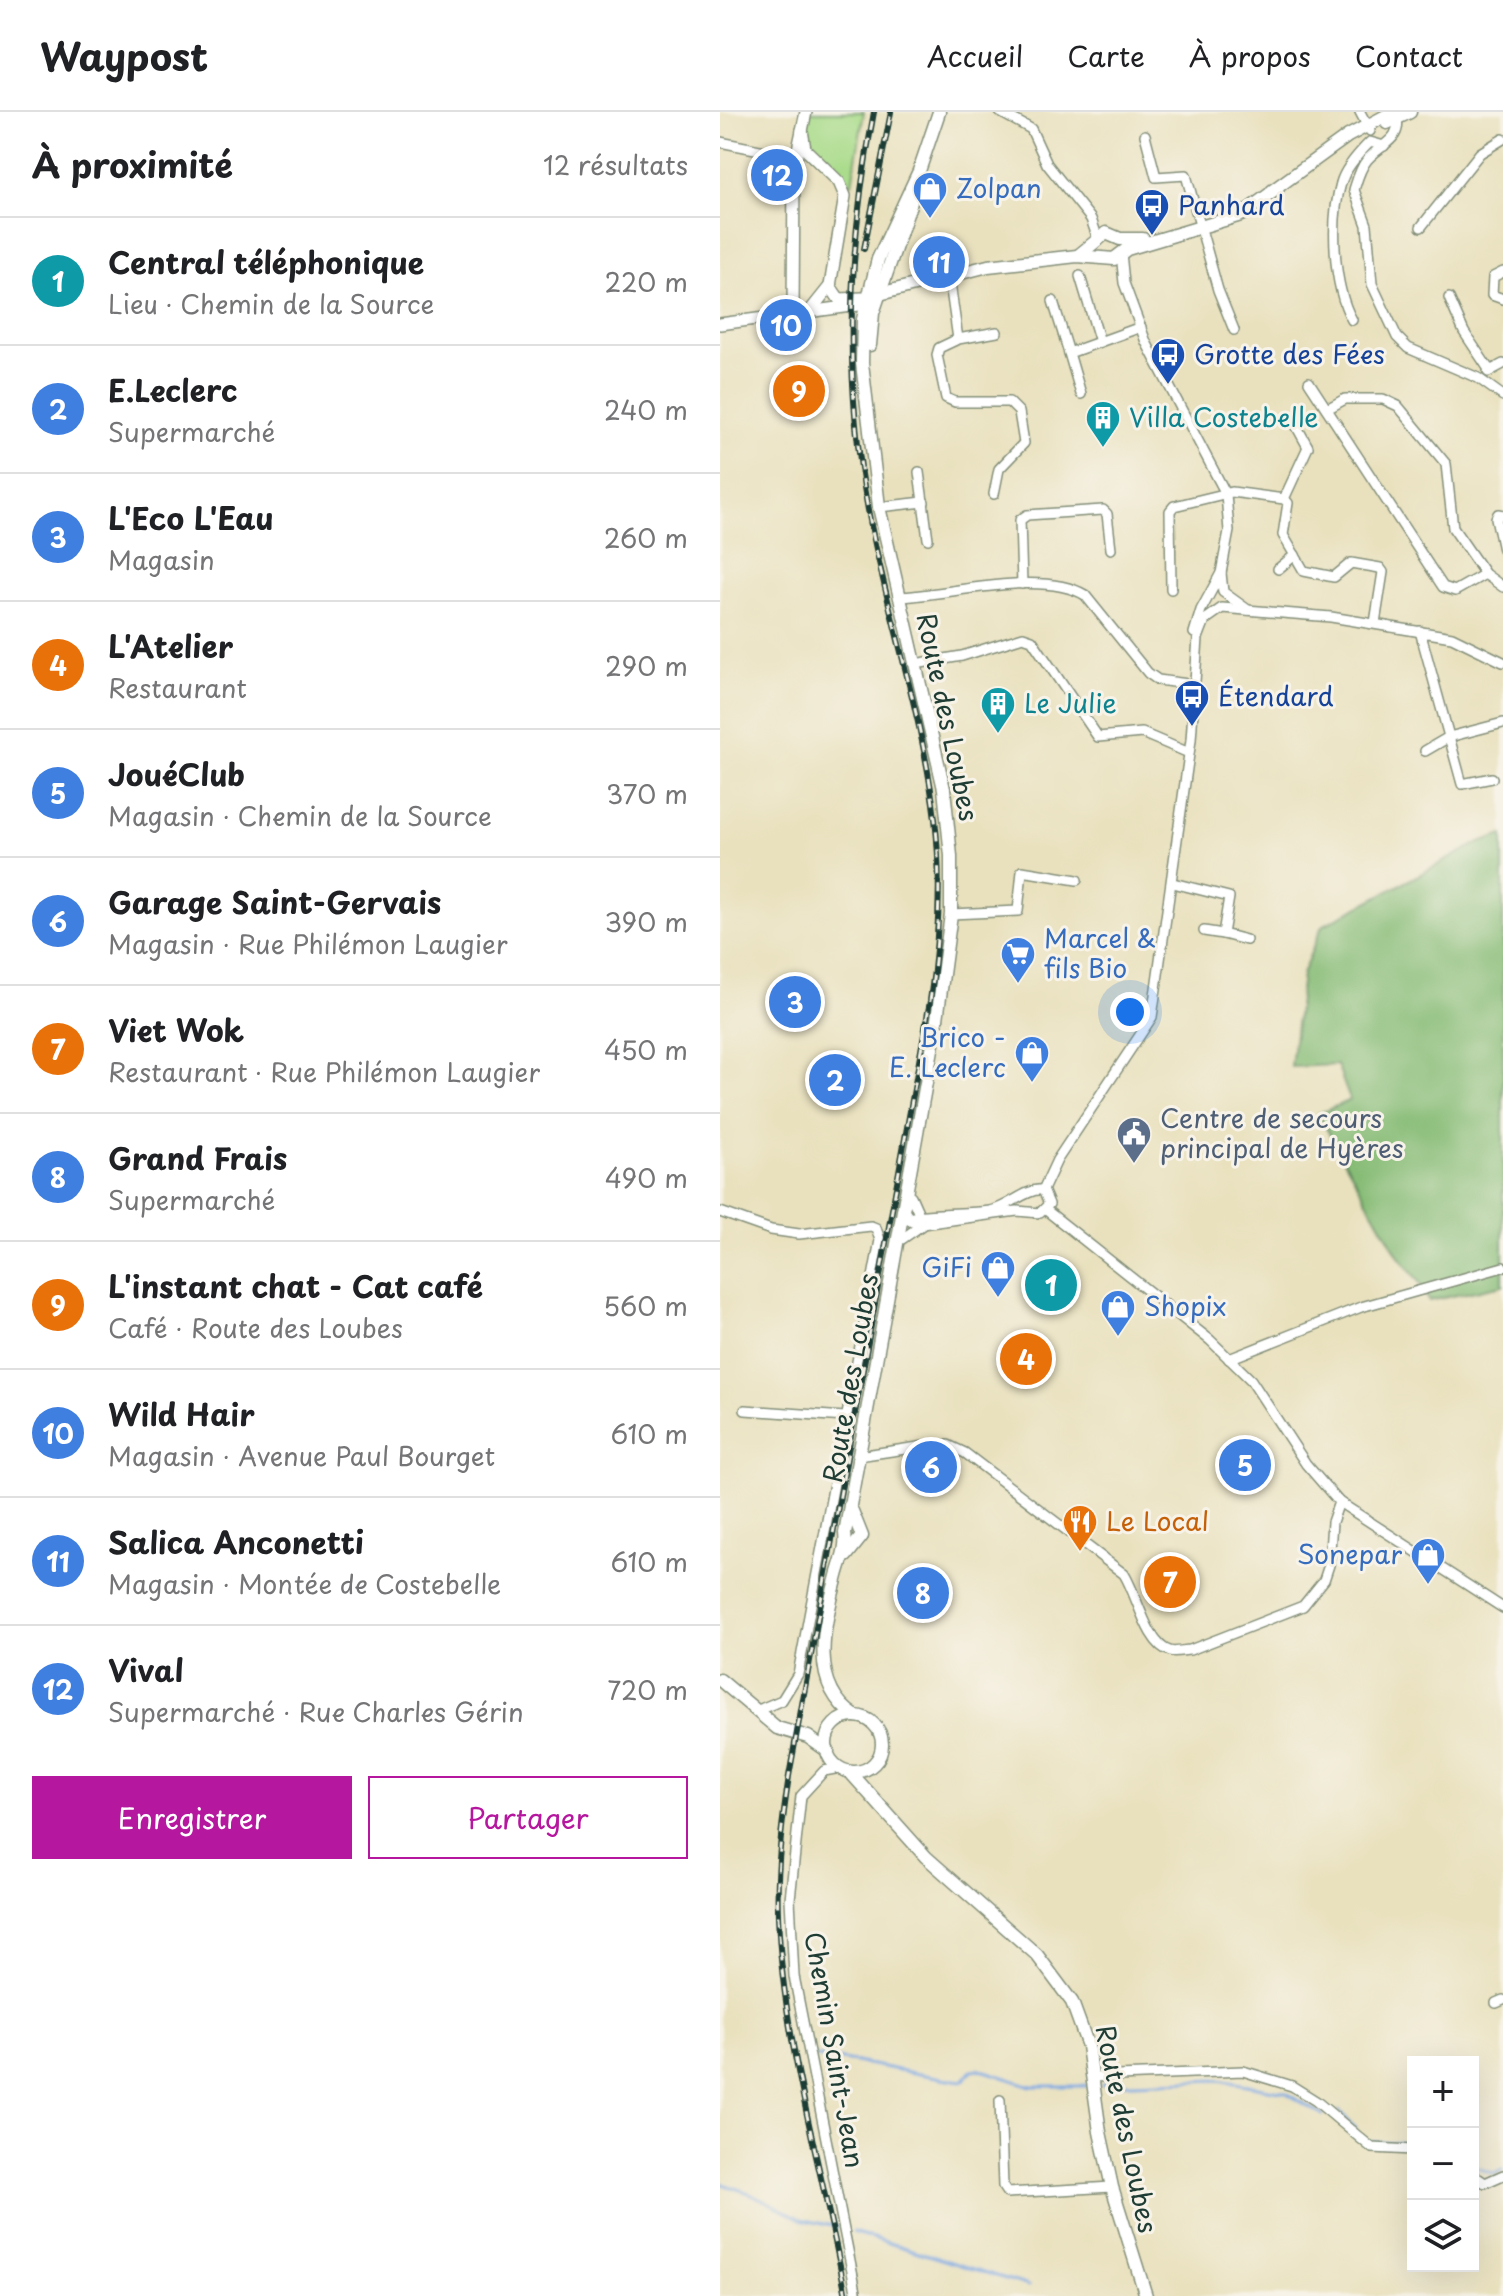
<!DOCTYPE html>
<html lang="fr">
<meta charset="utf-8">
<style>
:root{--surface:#fff;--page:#f6f6f6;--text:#202124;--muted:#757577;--line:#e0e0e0;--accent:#b5179e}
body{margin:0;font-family:"Playpen Sans",sans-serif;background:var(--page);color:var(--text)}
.controls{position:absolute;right:24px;bottom:24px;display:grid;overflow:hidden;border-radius:0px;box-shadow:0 8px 32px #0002}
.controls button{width:72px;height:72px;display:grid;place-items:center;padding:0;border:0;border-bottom:2px solid var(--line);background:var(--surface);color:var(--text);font:40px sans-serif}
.you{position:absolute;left:410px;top:900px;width:28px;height:28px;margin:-20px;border:6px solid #fff;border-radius:50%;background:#1a73e8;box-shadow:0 0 0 12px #1a73e833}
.badge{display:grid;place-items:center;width:52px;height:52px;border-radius:50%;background:var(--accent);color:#fff;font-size:26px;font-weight:700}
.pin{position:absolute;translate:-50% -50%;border:4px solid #fff;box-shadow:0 2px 8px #0006}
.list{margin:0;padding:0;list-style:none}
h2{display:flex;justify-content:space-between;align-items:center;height:104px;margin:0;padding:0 32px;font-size:34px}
h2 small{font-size:26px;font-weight:400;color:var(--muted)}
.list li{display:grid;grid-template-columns:52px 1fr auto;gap:24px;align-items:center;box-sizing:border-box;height:128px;padding:0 32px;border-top:2px solid var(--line)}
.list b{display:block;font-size:30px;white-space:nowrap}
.list p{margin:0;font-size:26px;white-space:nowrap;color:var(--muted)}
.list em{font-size:26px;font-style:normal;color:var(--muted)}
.actions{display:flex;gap:16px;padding:24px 32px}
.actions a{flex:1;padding:18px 0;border:2px solid var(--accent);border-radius:0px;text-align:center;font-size:28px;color:var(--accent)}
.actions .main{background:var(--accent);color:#fff}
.icon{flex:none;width:44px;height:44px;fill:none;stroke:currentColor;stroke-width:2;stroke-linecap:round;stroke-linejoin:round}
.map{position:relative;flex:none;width:783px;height:2184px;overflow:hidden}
header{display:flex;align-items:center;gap:48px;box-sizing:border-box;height:112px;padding:0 40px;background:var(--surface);border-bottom:2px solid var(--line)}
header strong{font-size:38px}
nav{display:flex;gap:44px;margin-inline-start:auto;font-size:28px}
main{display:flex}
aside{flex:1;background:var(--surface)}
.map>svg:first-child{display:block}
</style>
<header>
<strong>Waypost</strong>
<nav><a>Accueil</a><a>Carte</a><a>À propos</a><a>Contact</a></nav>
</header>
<main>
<aside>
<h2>À proximité<small>12 résultats</small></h2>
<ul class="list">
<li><span class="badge" style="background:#0f9aa8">1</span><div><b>Central téléphonique</b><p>Lieu · Chemin de la Source</p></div><em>220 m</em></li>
<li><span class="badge" style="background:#3f7fe0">2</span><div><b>E.Leclerc</b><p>Supermarché</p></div><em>240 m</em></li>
<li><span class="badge" style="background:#3f7fe0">3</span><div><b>L'Eco L'Eau</b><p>Magasin</p></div><em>260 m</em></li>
<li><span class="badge" style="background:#e8710a">4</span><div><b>L'Atelier</b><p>Restaurant</p></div><em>290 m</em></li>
<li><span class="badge" style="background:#3f7fe0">5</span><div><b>JouéClub</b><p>Magasin · Chemin de la Source</p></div><em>370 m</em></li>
<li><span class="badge" style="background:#3f7fe0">6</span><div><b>Garage Saint-Gervais</b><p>Magasin · Rue Philémon Laugier</p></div><em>390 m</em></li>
<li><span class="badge" style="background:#e8710a">7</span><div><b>Viet Wok</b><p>Restaurant · Rue Philémon Laugier</p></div><em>450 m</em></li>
<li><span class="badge" style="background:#3f7fe0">8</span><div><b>Grand Frais</b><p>Supermarché</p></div><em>490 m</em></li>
<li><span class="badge" style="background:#e8710a">9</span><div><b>L'instant chat - Cat café</b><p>Café · Route des Loubes</p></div><em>560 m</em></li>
<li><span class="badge" style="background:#3f7fe0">10</span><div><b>Wild Hair</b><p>Magasin · Avenue Paul Bourget</p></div><em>610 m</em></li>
<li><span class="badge" style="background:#3f7fe0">11</span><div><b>Salica Anconetti</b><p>Magasin · Montée de Costebelle</p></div><em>610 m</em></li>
<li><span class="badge" style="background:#3f7fe0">12</span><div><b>Vival</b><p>Supermarché · Rue Charles Gérin</p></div><em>720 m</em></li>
</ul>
<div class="actions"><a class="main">Enregistrer</a><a>Partager</a></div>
</aside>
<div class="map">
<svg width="783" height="2184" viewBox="0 0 783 2184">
<rect width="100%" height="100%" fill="#f7f3e8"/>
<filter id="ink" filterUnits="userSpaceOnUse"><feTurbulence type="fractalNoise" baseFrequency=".0125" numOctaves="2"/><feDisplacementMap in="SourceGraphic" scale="16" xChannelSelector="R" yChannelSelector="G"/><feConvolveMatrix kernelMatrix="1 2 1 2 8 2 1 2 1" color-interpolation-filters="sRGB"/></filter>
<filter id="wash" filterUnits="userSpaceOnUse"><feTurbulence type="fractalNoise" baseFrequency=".006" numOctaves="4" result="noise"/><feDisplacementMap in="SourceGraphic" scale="32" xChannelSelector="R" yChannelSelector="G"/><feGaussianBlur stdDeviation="1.8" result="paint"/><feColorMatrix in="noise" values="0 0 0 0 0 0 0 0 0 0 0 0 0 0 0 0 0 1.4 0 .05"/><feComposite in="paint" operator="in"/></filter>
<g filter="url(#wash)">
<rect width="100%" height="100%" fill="#e9e1be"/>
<!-- green -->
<polygon fill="#a9dc8a" stroke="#648c5f" stroke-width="2" points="89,0 144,0 132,71 127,71 85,27"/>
<!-- forest -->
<polygon fill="#86bc76" stroke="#527c55" stroke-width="2" points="783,723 783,1173 709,1189 700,1171 679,1145 598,1002 630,988 617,953 571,955 582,862 602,814 757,732"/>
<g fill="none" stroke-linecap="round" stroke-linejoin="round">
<!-- stream -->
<g stroke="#78a6e1" stroke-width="3">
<path d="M96,1945C146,1949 193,1963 243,1969L252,1958L259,1957L311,1974H367"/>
<polyline points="382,1972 499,1968 565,1980 603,2003"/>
<polyline points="619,1999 635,2016"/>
<polyline points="649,2029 693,2031"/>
<polyline points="753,2054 774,2062 783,2058"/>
<polyline points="0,2071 32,2082 81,2107 117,2115"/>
<polyline points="133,2120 309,2174"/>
</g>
</g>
</g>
<g filter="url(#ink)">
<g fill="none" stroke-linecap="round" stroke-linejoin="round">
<defs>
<g id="minor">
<polyline points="280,0 311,17 327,52 371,107 378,127"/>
<polyline points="640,0 650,19"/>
<path d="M676,3C684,28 660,32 647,48C640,56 637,68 634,78L647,113L652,172L677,225L688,236L758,266L783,284"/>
<polyline points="425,23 436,65 466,63 498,178 514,218"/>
<polyline points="0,30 75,45"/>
<polyline points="701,115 760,41 783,27"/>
<polyline points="401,141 404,171 426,230 506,382 509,419 501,461 481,498 474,521"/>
<polyline points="783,160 773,165 772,183 783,187"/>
<polyline points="229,164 238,227"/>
<polyline points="360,164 380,230"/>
<polyline points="729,186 744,220 770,259"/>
<polyline points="333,189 349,241"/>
<path d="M632,208C613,174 610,108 621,71C625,56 640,40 650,30L664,34"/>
<polyline points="768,260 783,252"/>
<polyline points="589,270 723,475 735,479 765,462"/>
<polyline points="361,282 349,241 421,215"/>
<polyline points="607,297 625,287 663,287 678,294 726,352 733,416 765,462 783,475"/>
<polyline points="199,360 208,427"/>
<polyline points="274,382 279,357 304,331 299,300 289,290 235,290 226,286 217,243 219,236 238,227 277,220"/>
<polyline points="564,387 588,335 572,306"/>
<polyline points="159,395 204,390"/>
<polyline points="783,403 778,402 776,406 783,438"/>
<polyline points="558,457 575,443"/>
<polyline points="501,461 503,480 528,498"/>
<polyline points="302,472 300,408 307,403 383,398 387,402 391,437"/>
<polyline points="451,477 450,399 454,394 512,380 564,387 568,391 563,423 584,459 614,465 631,451 660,456 663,460 655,511"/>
<path d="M179,485C229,483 322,457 365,483L428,561L438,568L475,573"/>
<polyline points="700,519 742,672 772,666"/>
<polyline points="195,552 242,544 303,525 312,528 378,625 422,621 469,641"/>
<polyline points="705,639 729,625 783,611"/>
<polyline points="453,771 509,785 503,822 484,819"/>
<polyline points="231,802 298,799 302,759 357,768"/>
<polyline points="503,822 526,828"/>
<polyline points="323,1078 337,1048 432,905 471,628 478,526 485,508 502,496 611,505 732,525 783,550"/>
<polyline points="191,1084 199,1102"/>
<polyline points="183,1097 192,1110 202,1112 297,1099 320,1101 329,1092 323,1078"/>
<polyline points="326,1098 490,1228 531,1268 586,1352 619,1390 783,1496"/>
<polyline points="0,1100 51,1118 79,1122 151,1114 156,1116 160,1128 78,1562 62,1588 36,1599"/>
<path d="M182,1109C194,1100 250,1102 270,1099C288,1096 306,1076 323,1078"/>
<polyline points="182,1127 202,1113"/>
<polyline points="509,1247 641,1195 783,1155"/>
<polyline points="25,1298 125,1305"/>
<path d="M138,1344L212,1333H228L245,1341L404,1462C417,1482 427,1533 450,1539C455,1541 464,1538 470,1538L583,1494L604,1468L609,1453L612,1410L619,1390"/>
<polyline points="120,1656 104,1659 81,1684 70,1787 74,1864 137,2184"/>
<polyline points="776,1891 783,1888"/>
<polyline points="373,1965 523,1959 572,1974 596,1989 652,2036 693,2038"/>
<polyline points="280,1988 283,2075 287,2081 392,2075"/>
<polyline points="753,2063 765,2071 783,2063"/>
</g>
<g id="tertiary">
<polyline points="82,18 85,37 119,70 125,84 110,174 90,199"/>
<polyline points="110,174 119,187 142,186"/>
<polyline points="73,202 74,56 86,0"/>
<polyline points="0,212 146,192"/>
</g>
<g id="secondary">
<polyline points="667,11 690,0"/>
<polyline points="552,79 628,24 673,0"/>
<polyline points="359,143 386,121 400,127 423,127"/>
<polyline points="148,185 268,154 357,144 394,147 407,137 521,103 558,76"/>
<polyline points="150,233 153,201 191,90"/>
<polyline points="126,1444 142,1424 132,1399"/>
<polyline points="0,1568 57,1616 88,1625 108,1639"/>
<path d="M135,1604C87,1572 105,1511 117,1464C121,1449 127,1437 125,1421L216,915L231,802V744L224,677L159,395L142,251L143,207L158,147L199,59L219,0"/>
<circle cx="134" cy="1632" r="28"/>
<polyline points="130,1660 206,1745 317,1843 352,1890 368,1934 380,2020 392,2075 426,2184"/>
</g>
</defs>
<!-- minor casing -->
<use href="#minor" stroke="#848f79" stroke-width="12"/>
<!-- tertiary casing -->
<use href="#tertiary" stroke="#848f79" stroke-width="14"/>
<!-- secondary casing -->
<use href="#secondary" stroke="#848f79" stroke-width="15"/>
<!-- minor -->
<use href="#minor" stroke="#fff" stroke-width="9"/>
<!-- tertiary -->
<use href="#tertiary" stroke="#fff" stroke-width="11"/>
<!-- secondary -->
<use href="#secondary" stroke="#fff" stroke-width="12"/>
<defs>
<g id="rail">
<polyline points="144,137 171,0"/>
<path d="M126,2184C103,2059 63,1932 58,1804C56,1757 62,1711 69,1664L210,889C219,828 222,768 215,707C203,603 167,502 148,398C123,266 128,132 154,0"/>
</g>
</defs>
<!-- rail casing -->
<use href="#rail" stroke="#1f3d34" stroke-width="6"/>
<!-- rail -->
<use href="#rail" stroke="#f7f3e8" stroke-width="3" stroke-dasharray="9" stroke-linecap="butt"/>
</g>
</g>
<!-- icons -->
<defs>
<symbol id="shop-pin" viewBox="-11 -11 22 30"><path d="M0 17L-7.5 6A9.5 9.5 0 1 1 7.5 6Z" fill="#3f7fe0" stroke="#f7f3e8"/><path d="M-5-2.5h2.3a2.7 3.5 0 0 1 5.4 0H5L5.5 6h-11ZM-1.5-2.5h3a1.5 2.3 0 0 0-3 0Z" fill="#fff"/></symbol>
<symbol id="bus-pin" viewBox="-11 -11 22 30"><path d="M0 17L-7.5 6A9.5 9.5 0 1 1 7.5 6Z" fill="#1a4fb4" stroke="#f7f3e8"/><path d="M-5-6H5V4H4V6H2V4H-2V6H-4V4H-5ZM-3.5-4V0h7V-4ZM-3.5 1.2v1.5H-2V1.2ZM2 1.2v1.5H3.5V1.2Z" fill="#fff"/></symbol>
<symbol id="building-pin" viewBox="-11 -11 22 30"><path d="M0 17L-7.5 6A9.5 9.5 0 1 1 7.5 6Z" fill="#0f9aa8" stroke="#f7f3e8"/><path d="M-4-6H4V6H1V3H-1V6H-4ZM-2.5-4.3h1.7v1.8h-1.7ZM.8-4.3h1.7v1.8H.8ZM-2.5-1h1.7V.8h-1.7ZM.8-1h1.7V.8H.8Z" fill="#fff"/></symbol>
<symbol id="supermarket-pin" viewBox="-11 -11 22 30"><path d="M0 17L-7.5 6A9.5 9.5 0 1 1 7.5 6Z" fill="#3f7fe0" stroke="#f7f3e8"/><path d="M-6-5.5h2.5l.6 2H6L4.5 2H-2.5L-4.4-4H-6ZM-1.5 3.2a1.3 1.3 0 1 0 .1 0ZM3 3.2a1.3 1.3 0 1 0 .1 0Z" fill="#fff"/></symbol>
<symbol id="civic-pin" viewBox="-11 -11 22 30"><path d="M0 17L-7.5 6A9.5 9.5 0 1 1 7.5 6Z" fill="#5c6f8a" stroke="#f7f3e8"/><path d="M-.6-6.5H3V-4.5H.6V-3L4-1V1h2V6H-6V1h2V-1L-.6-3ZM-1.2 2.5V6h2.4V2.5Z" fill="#fff"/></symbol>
<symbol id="restaurant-pin" viewBox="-11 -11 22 30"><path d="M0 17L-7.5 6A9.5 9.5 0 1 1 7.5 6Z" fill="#e8710a" stroke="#f7f3e8"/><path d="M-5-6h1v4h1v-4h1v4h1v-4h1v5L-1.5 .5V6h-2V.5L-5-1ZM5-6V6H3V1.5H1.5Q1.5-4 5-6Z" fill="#fff"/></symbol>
</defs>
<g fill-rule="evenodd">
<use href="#shop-pin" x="190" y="57" width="40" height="54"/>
<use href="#bus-pin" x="412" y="74" width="40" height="54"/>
<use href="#bus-pin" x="428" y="223" width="40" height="54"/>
<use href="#building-pin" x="363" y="286" width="40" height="54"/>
<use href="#bus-pin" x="452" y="565" width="40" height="54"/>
<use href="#building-pin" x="258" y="572" width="40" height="54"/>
<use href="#supermarket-pin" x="278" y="822" width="40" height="54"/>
<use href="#shop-pin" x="292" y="921" width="40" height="54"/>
<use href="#civic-pin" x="394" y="1002" width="40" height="54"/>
<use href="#shop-pin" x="258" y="1136" width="40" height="54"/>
<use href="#shop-pin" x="378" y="1175" width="40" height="54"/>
<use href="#restaurant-pin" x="340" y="1390" width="40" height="54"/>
<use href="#shop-pin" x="688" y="1423" width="40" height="54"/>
</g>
<g text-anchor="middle" stroke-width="6" stroke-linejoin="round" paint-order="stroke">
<!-- shop labels -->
<g font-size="26" fill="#366cbe" stroke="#f7f3e8" text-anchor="start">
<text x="236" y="86">Zolpan</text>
<text x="324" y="836">Marcel &amp;<tspan x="324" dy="30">fils Bio</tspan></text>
<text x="286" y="935" text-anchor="end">Brico -<tspan x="286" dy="30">E. Leclerc</tspan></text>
<text x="252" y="1165" text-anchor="end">GiFi</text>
<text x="424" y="1204">Shopix</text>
<text x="682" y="1452" text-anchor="end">Sonepar</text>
</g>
<!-- transit labels -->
<g font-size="26" fill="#164399" stroke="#f7f3e8" text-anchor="start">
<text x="458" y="103">Panhard</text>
<text x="474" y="252">Grotte des Fées</text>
<text x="498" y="594">Étendard</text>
</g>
<!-- culture labels -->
<g font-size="26" fill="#0d838f" stroke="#f7f3e8" text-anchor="start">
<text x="409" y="315">Villa Costebelle</text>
<text x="304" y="601">Le Julie</text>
</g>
<!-- street labels -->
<g font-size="26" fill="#1f3d34" stroke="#f7f3e8">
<text transform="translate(227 605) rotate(78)" y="9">Route des Loubes</text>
<text transform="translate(131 1266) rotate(-80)" y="9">Route des Loubes</text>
<text transform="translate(114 1938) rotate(80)" y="9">Chemin Saint-Jean</text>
<text transform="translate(406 2017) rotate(78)" y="9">Route des Loubes</text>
</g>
<!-- service labels -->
<g font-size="26" fill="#4e5e75" stroke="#f7f3e8" text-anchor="start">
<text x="440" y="1016">Centre de secours<tspan x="440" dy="30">principal de Hyères</tspan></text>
</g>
<!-- food labels -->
<g font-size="26" fill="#c56008" stroke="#f7f3e8" text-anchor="start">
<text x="386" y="1419">Le Local</text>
</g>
</g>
</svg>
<div class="controls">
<button>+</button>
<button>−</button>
<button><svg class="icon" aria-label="layers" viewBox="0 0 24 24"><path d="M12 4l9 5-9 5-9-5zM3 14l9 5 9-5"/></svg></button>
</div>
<div class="you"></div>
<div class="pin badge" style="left:331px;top:1173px;background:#0f9aa8">1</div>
<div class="pin badge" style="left:115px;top:968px;background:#3f7fe0">2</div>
<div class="pin badge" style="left:75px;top:890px;background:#3f7fe0">3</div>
<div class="pin badge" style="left:306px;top:1247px;background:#e8710a">4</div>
<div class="pin badge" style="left:525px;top:1353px;background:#3f7fe0">5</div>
<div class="pin badge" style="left:211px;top:1355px;background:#3f7fe0">6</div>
<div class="pin badge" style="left:450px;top:1470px;background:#e8710a">7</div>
<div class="pin badge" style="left:203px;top:1481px;background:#3f7fe0">8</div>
<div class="pin badge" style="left:79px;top:279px;background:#e8710a">9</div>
<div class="pin badge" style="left:66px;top:213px;background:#3f7fe0">10</div>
<div class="pin badge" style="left:219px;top:150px;background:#3f7fe0">11</div>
<div class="pin badge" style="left:57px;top:63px;background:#3f7fe0">12</div>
</div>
</main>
